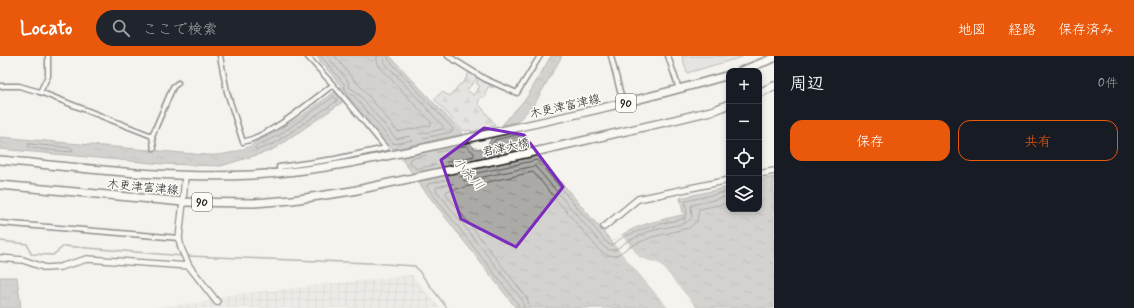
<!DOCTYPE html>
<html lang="ja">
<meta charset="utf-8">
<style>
:root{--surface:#171b24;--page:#20242c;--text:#f1f3f6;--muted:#9ea1a6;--line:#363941;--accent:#ea580c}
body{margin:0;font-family:Mynerve,"Klee One",sans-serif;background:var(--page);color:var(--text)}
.controls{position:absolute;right:12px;top:12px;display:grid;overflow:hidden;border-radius:8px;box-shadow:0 2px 6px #0003}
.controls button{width:36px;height:36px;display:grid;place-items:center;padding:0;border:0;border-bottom:1px solid var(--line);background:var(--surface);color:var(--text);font:20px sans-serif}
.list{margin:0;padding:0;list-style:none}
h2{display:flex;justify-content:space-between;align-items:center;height:52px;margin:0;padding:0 16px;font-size:17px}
h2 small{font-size:13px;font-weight:400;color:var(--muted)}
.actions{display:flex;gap:8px;padding:12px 16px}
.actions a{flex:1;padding:9px 0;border:1px solid var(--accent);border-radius:12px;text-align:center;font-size:14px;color:var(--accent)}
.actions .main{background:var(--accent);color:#fff}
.icon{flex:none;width:22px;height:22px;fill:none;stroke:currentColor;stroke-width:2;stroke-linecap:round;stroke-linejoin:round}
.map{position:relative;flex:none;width:774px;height:252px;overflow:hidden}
header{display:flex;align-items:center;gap:24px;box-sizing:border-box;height:56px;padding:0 20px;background:var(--accent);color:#fff}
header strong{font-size:19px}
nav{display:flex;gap:22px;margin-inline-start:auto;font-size:14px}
.search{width:280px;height:36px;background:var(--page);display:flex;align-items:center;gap:10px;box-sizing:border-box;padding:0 14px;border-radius:22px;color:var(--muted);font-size:15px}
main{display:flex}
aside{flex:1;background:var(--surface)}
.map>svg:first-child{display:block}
</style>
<header>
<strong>Locato</strong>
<div class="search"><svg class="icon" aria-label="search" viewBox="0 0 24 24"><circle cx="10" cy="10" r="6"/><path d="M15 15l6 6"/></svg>ここで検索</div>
<nav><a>地図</a><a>経路</a><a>保存済み</a></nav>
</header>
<main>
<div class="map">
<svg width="774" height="252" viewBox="0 0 774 252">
<defs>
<pattern id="industrial-grid" width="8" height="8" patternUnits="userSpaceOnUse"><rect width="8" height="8" fill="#e4e3de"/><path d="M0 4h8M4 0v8" fill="none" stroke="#c3c2be"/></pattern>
<pattern id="forest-firs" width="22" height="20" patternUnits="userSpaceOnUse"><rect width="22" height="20" fill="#d4d3cf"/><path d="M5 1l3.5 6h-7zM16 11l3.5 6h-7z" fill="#b5b5b1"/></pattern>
<pattern id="water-ripples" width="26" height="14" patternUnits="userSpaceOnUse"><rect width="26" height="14" fill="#abaaa6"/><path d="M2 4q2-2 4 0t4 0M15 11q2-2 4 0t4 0" fill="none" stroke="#8a8a86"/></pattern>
</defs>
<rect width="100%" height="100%" fill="#f4f3ee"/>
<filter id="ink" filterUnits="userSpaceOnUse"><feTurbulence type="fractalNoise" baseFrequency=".025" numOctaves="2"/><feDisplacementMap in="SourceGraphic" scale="8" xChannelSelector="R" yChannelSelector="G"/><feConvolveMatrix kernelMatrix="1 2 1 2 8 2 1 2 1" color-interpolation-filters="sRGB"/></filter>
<g filter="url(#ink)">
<!-- industrial -->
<polygon fill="url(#industrial-grid)" points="412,219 440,252 151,252 204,246 228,239"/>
<!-- forest -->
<polygon fill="url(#forest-firs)" stroke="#787876" points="469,16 478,21 467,34 473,39 480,30 476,27 479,22 493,30 493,32 489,30 485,37 487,39 480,42 478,47 495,68 494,70 471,76 471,74 466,75 461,73 435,44 435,42 442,36 450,40 459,29 464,26"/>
<!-- garden -->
<polygon fill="#d4d3cf" stroke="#787876" points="682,0 741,0 742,1 687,17"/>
<!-- water -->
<g fill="url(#water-ripples)" stroke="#72716f">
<polygon points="316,0 390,0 463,78 393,93 350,42 347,43 339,33 341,30"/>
<polygon points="551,0 562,0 535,47 517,66 502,69 527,41"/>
<path d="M336,35L344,45L277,91L270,95L221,110L163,108L0,93V81L206,99C219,100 235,97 248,91C252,90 254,86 258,85C286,72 311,53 336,35Z"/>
<polygon points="520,75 532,91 413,118 400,101 469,86 474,92 482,93 488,89 492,81"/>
<path d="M538,99L612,186C632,169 657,165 682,159L685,166L680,142L729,131V153H759V124L774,121V252H516L418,126Z"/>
<polygon points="0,221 17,221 21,252 0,252"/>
</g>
<!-- pier -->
<polygon fill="#f4f3ee" points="621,178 640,202 660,208 697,252 668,252 612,186"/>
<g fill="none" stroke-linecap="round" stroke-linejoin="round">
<!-- shore -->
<g stroke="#555553" stroke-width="1">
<polyline points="321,0 344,28 345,34 348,37 353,39 394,88 452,76 453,73 389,4 388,0"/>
<polyline points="327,0 348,25 350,32 357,36 396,83 443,73 443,70 385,7 383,0"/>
<path d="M335,0C344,11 352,23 362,32L398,76L431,69V66L380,11L377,6V0"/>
<polygon points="334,41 337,43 337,45 275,87 257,94 255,93 255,91 258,89 279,79"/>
<polygon points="517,79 524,86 523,89 491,96 489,95 489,93 495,84"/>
<polygon points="29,88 72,92 73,94 71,96 30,92 28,90"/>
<polygon points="466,90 474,97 474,100 416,113 409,105 410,103"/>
<polyline points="519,252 518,248 427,131 428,128 537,104 608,188 612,189 623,181 649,171 685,162 687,158 685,147 686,145 729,135"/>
<polyline points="524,252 523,245 436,134 436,131 535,110 604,191 609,194 615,194 626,186 650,175 686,167 692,161 691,150 692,149 729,140"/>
<polyline points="530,252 527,242 446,138 447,135 533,116 600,195 607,199 616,200 629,191 652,181 689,172 697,165 699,153 729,147"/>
</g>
<!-- stream -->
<g stroke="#72716f" stroke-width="1.5">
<polyline points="0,185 27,188 31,198 53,199 64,190 183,200"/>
<polyline points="187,200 370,207 415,210 447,252"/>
</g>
<!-- river -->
<polyline stroke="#abaaa6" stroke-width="9" points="414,79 460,128"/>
<defs>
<g id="minor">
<path d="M220,0L227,36L243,86C275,77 306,49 333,29"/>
<polyline points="448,0 485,23 517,37 540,0"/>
<polyline points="611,0 623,47"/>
<polyline points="668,0 679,33"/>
<polyline points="0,30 19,30 40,36 152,80 154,92"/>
<polyline points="40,36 48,20 48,0"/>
<polyline points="152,80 173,31 178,27"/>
<polyline points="280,117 279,111 335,103 386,92 336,32 307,0"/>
<polyline points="0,167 179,182"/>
</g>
<g id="tertiary">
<polyline points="759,118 774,115"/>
<polyline points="185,120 183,146 179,182 181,192 189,210 217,246"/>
<polyline points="604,171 638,143 729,124"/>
<polyline points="0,202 23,204 46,212 60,211 87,203 189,210"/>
</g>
<g id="primary">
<polyline points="741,15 774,2"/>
<polyline points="759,37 774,30"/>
<path d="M0,104C84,112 168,123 252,119C326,115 397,98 469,82C556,63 643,44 729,19"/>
<polyline points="0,129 183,146 254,147 292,144 352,135 543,94 674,64 715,54 729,48"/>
</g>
</defs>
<!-- minor casing -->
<use href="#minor" stroke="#1c1c1c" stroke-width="7"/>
<!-- tertiary casing -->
<use href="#tertiary" stroke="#1c1c1c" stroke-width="8"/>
<!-- primary casing -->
<use href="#primary" stroke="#1c1c1c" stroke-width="10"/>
<!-- minor -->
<use href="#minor" stroke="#fdfcf7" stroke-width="4"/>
<!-- tertiary -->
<use href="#tertiary" stroke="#fdfcf7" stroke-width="5.5"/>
<!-- primary -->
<use href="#primary" stroke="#fdfcf7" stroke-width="7"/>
</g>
</g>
<!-- marked area -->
<path d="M0 0H774V252H0ZM484,72L524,79L563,131L516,191L461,163L441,104Z" fill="#f4f3ee" fill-opacity=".55" fill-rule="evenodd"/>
<path fill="none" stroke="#7b2cbf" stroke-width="3" stroke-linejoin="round" d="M484,72L524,79L563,131L516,191L461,163L441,104Z"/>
<g text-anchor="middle" stroke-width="3" stroke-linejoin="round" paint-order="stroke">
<!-- shield labels -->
<g fill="#fdfcf7" stroke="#605f5e" stroke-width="1">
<rect x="616" y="38" width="20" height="18" rx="3"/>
<rect x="192" y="137" width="20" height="18" rx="3"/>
</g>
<g font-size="11" font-weight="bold" fill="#1c1c1c">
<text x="626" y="51">90</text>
<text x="202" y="150">90</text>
</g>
<!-- street labels -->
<g font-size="12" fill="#1c1c1c" stroke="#fdfcf7">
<text transform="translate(565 50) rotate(-13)" y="4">木更津富津線</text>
<text transform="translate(506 91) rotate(-12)" y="4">君津大橋</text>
<text transform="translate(143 131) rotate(5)" y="4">木更津富津線</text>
</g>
<!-- water labels -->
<g font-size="13" font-style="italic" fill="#5c5c5a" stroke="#fdfcf7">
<text transform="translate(469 117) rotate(48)" y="5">小糸川</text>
</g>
</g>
</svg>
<div class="controls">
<button>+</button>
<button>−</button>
<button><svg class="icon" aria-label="locate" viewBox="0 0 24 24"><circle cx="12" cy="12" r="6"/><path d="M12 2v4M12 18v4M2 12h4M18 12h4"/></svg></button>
<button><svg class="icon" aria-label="layers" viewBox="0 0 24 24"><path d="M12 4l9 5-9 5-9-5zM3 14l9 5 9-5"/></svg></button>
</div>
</div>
<aside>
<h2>周辺<small>0件</small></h2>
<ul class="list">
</ul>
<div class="actions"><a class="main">保存</a><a>共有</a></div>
</aside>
</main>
